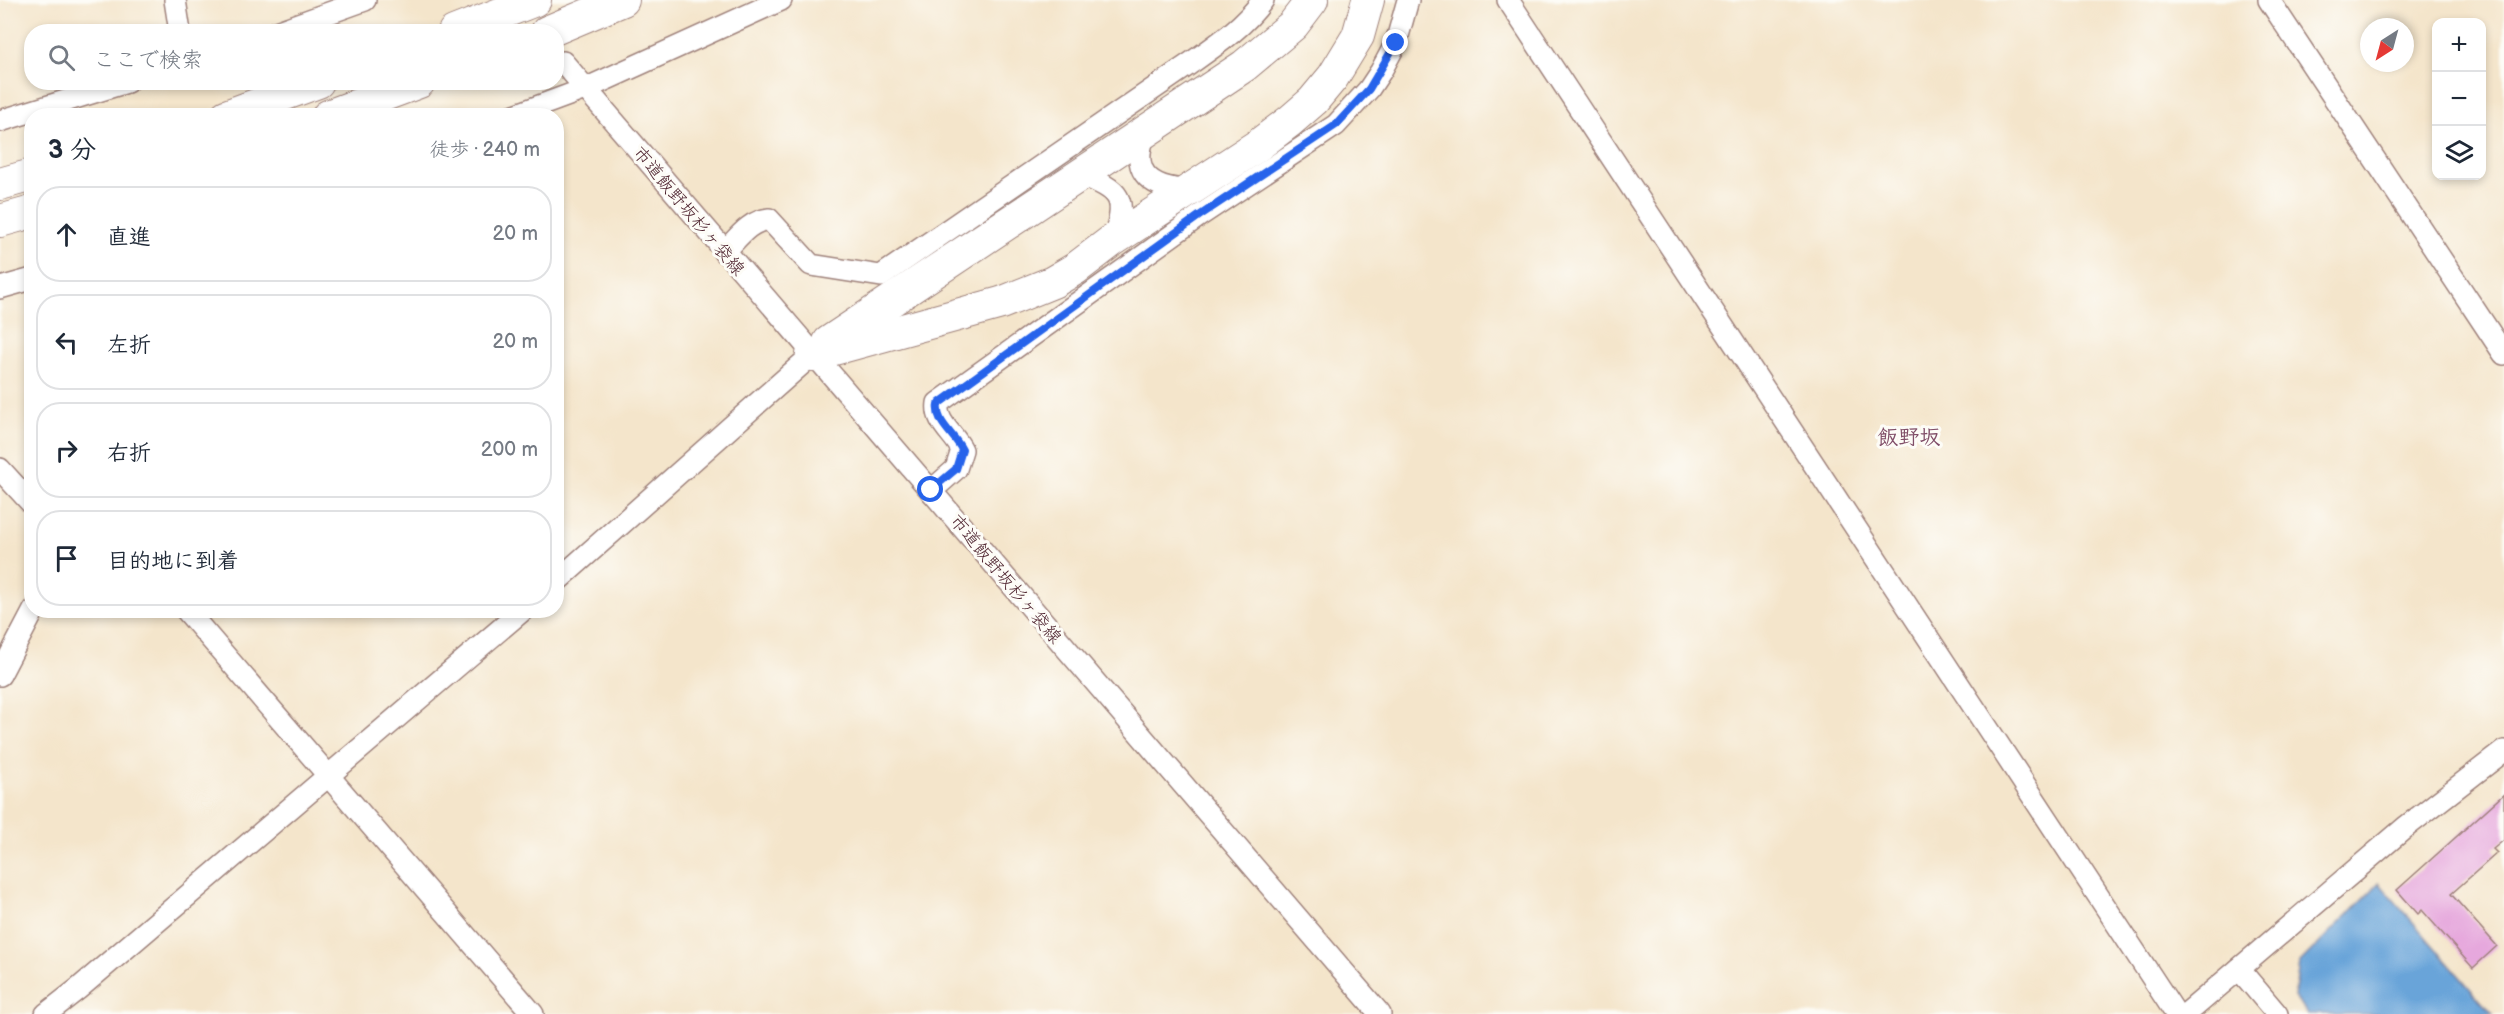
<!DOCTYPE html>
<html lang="ja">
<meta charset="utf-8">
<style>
:root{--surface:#fff;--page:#f2f2f3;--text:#1f2937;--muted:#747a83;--line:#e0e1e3}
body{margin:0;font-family:"Balsamiq Sans","Klee One",sans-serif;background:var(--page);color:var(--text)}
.controls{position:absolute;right:18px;top:18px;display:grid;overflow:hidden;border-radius:12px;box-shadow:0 3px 9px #0003}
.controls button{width:54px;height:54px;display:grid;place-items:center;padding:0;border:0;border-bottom:2px solid var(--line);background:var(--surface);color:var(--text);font:30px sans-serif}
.compass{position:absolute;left:2360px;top:18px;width:54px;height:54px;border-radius:50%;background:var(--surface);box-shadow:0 3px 9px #0003;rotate:216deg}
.stop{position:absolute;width:18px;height:18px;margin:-14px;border:4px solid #2563eb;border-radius:50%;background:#fff}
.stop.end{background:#2563eb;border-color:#fff;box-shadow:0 2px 6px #0008}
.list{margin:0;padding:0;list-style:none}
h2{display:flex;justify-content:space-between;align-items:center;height:78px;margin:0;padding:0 24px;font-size:26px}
h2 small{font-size:20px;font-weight:400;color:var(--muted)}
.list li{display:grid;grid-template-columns:39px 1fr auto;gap:18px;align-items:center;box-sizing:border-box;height:96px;margin:0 12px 12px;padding:0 12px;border:2px solid var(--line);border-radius:24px}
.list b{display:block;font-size:22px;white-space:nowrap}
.list em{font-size:20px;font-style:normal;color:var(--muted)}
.icon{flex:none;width:33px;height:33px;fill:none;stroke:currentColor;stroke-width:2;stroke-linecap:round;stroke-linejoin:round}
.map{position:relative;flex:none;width:2504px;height:1014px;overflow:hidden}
.search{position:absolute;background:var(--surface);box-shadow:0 3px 9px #0003;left:24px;top:24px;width:540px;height:66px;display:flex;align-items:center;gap:15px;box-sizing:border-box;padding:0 21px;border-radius:24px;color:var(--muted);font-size:22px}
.panel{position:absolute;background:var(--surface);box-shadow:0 3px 9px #0003;left:24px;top:108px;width:540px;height:510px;border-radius:24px}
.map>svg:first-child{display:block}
</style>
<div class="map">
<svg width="2504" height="1014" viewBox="0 0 2504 1014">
<rect width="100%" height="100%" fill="#fdfcf7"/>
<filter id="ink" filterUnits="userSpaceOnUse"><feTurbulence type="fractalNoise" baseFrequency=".0167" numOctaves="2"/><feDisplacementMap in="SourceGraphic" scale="12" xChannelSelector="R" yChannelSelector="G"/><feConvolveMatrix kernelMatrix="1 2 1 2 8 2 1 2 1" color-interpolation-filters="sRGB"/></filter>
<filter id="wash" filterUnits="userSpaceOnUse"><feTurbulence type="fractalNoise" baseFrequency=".008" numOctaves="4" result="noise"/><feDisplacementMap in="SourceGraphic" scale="24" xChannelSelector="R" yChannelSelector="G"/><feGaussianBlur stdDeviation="1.35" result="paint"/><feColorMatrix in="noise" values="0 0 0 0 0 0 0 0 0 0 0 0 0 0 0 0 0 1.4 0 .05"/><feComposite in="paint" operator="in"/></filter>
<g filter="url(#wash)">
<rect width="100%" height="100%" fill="#f4e5cb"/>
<!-- water -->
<polygon fill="#69a4d9" stroke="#5a6282" stroke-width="1.5" points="2379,883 2381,885 2492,1014 2308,1014 2294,997 2299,964"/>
<g id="blocks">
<!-- building -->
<polygon fill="#e6a8dd" points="2504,794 2504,840 2493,849 2497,853 2451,894 2497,946 2473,968 2422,910 2418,914 2397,890"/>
</g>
</g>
<g filter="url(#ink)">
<use href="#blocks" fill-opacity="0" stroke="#9f827b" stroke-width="1.5"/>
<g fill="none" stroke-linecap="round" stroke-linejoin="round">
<!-- minor-tunnel -->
<polyline stroke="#d2bdab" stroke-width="21" stroke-dasharray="21 10" stroke-linecap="butt" points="513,0 538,32"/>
<defs>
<g id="minor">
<polyline points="175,0 180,32"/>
<polyline points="1508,0 2176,1014"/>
<polyline points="2269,0 2504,354"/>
<polyline points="276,32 365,0"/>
<polyline points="563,62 1380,1014"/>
<polyline points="512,116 585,89 781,0"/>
<polyline points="0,121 127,82"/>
<path d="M1147,129C1129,169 1146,188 1187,190"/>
<path d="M1080,174C1120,191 1129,197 1113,240"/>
<path d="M724,252C738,238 749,221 769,219L811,265L881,276L1188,65C1215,46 1244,27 1263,0"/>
<polyline points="0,288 32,279"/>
<polyline points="0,469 32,504"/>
<path d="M931,491L956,469L962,450C954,433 935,423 938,403L1199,216L1336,125L1369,89L1381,71L1396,43L1408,0"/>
<polyline points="556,582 812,355"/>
<polyline points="186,610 533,1014"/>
<polyline points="0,675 34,610"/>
<polyline points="2239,969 2277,1014"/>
<polyline points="46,1014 78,989 523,610"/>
<polyline points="2186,1014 2407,826 2504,751"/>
</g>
<g id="highway">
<polyline points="454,32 535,0"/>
<polyline points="547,32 623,0"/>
<polyline points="226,116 318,82"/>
<polyline points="328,116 419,82"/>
<polyline points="0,184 32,175"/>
<polyline points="0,221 32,212"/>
<polyline points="829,342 1244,66 1293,25 1312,0"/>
<polyline points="812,355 1001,303 1053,282 1075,269 1113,240 1257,146 1290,121 1313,101 1333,77 1358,36 1368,0"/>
</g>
</defs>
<!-- minor casing -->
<use href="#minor" stroke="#9f827b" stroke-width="24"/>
<!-- highway casing -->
<use href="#highway" stroke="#9f827b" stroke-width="34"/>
<!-- minor -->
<use href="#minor" stroke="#fff" stroke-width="21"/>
<!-- highway -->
<use href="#highway" stroke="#fff" stroke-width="32"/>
</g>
</g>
<g fill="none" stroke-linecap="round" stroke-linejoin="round" filter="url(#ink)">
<!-- route -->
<path stroke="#2563eb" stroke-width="8" d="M931,490L956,469L962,450C954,433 935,423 938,404L1199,216L1336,125L1369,89L1396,43"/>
</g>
<g text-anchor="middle" stroke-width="6" stroke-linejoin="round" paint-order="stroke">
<!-- street labels -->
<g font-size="18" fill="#4a1f2b" stroke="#fdfcf7">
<text transform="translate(689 211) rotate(50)" y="6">市道飯野坂杉ヶ袋線</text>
<text transform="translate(1006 579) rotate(50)" y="6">市道飯野坂杉ヶ袋線</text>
</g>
<!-- quarter labels -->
<g font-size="21" font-weight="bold" fill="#814f69" stroke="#fdfcf7">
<text x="1909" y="444">飯野坂</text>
</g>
</g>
</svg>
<div class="controls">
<button>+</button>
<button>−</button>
<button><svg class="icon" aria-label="layers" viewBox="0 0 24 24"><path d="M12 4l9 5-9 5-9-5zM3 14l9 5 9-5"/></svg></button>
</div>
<svg class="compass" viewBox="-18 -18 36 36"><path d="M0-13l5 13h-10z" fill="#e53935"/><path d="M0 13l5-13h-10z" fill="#747a83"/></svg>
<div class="stop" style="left:931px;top:490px"></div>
<div class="stop end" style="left:1396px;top:43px"></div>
<div class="search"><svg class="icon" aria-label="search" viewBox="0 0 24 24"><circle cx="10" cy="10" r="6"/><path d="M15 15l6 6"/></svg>ここで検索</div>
<section class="panel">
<h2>3 分<small>徒歩 · 240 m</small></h2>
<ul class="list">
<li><svg class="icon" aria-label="ahead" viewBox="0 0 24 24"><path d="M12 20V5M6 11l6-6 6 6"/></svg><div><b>直進</b></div><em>20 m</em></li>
<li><svg class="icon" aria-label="left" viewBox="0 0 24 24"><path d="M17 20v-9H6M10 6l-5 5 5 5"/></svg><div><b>左折</b></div><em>20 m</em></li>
<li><svg class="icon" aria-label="right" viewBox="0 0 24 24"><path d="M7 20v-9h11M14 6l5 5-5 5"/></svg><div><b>右折</b></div><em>200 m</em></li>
<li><svg class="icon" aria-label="arrive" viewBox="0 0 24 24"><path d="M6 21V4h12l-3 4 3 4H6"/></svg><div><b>目的地に到着</b></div></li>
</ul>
</section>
</div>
